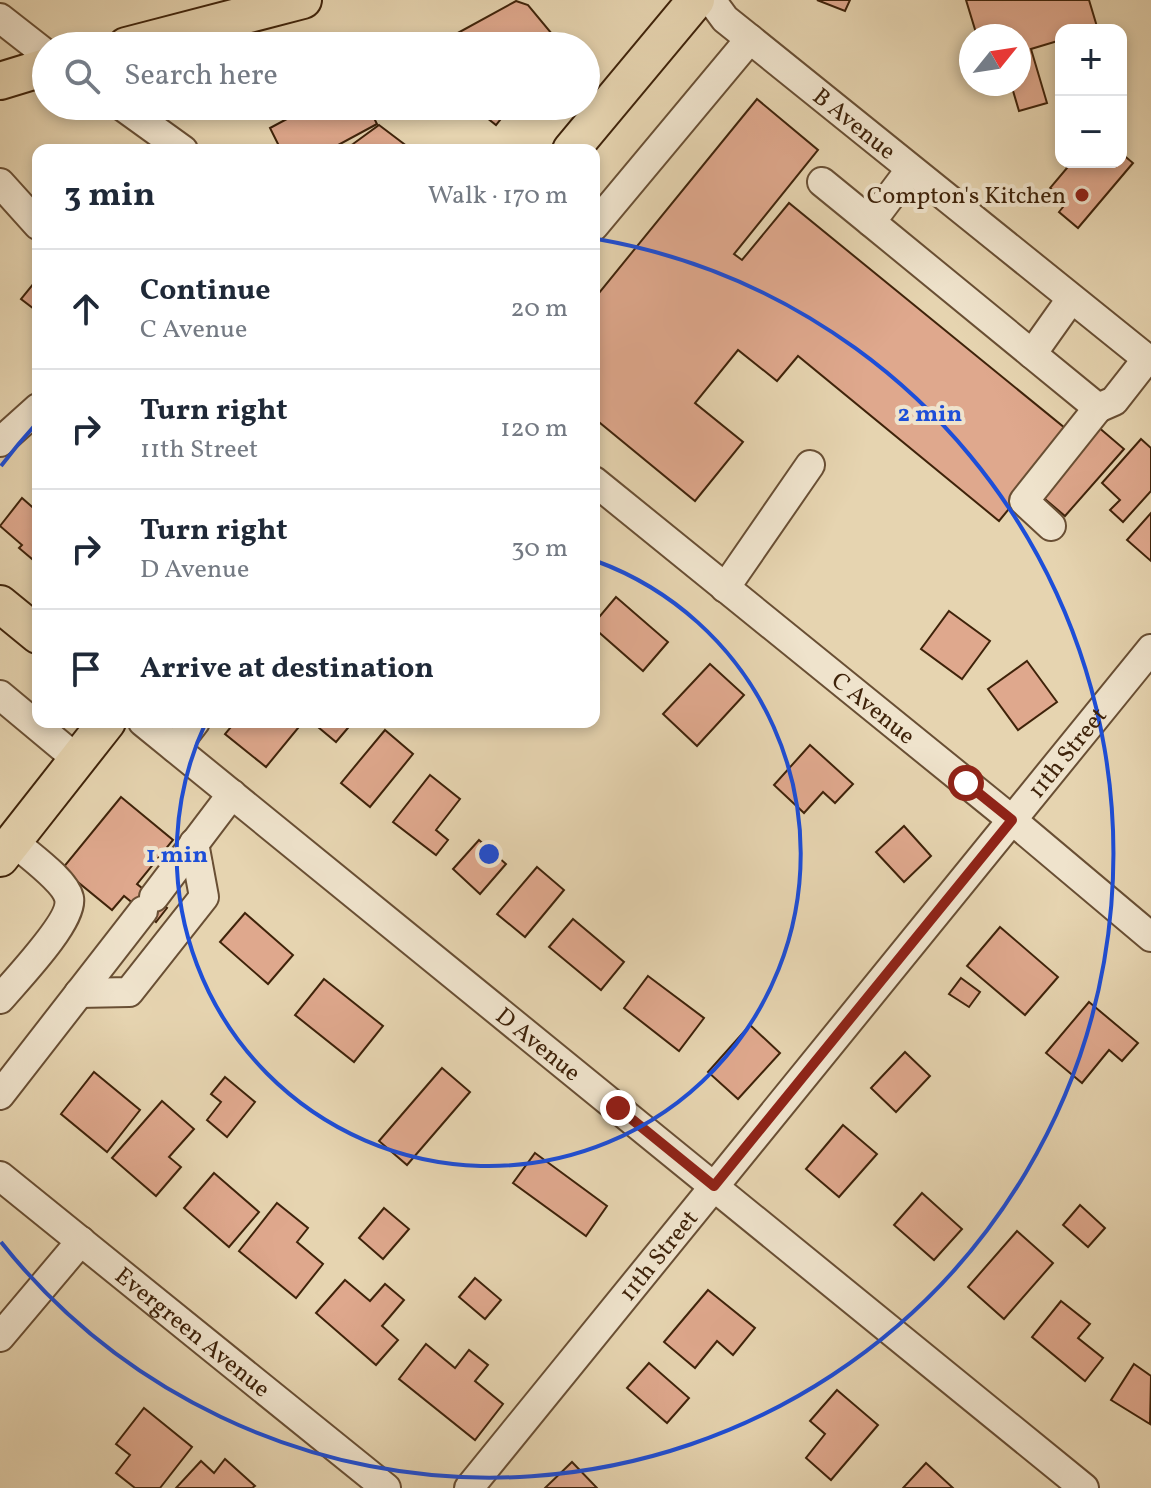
<!DOCTYPE html>
<meta charset="utf-8">
<style>
:root{--surface:#fff;--page:#f2f2f3;--text:#1f2937;--muted:#747a83;--line:#e0e1e3}
body{margin:0;font-family:Vollkorn,serif;background:var(--page);color:var(--text)}
.controls{position:absolute;right:24px;top:24px;display:grid;overflow:hidden;border-radius:16px;box-shadow:0 4px 12px #0003}
.controls button{width:72px;height:72px;display:grid;place-items:center;padding:0;border:0;border-bottom:2px solid var(--line);background:var(--surface);color:var(--text);font:40px sans-serif}
.compass{position:absolute;left:959px;top:24px;width:72px;height:72px;border-radius:50%;background:var(--surface);box-shadow:0 4px 12px #0003;rotate:60deg}
.stop{position:absolute;width:24px;height:24px;margin:-18px;border:6px solid #8f2418;border-radius:50%;background:#fff}
.stop.end{background:#8f2418;border-color:#fff;box-shadow:0 2px 8px #0008}
.list{margin:0;padding:0;list-style:none}
h2{display:flex;justify-content:space-between;align-items:center;height:104px;margin:0;padding:0 32px;font-size:34px}
h2 small{font-size:26px;font-weight:400;color:var(--muted)}
.list li{display:grid;grid-template-columns:52px 1fr auto;gap:24px;align-items:center;box-sizing:border-box;height:120px;padding:0 32px;border-top:2px solid var(--line)}
.list b{display:block;font-size:30px;white-space:nowrap}
.list p{margin:0;font-size:26px;white-space:nowrap;color:var(--muted)}
.list em{font-size:26px;font-style:normal;color:var(--muted)}
.icon{flex:none;width:44px;height:44px;fill:none;stroke:currentColor;stroke-width:2;stroke-linecap:round;stroke-linejoin:round}
.map{position:relative;flex:none;width:1151px;height:1488px;overflow:hidden}
.search{position:absolute;background:var(--surface);box-shadow:0 4px 12px #0003;left:32px;top:32px;width:568px;height:88px;display:flex;align-items:center;gap:20px;box-sizing:border-box;padding:0 28px;border-radius:44px;color:var(--muted);font-size:30px}
.panel{position:absolute;background:var(--surface);box-shadow:0 4px 12px #0003;left:32px;top:144px;width:568px;height:584px;border-radius:16px}
.map>svg:first-child{display:block}
</style>
<div class="map">
<svg width="1151" height="1488" viewBox="0 0 1151 1488">
<rect width="100%" height="100%" fill="#e6d4b0"/>
<filter id="stains"><feTurbulence type="fractalNoise" baseFrequency=".0025" numOctaves="4"/><feColorMatrix values="0 0 0 0 .2 0 0 0 0 .09 0 0 0 0 .02 0 0 0 .5 -.17"/></filter>
<radialGradient id="worn" r=".72"><stop offset=".6" stop-color="#630" stop-opacity="0"/><stop offset="1" stop-color="#630" stop-opacity=".3"/></radialGradient>
<!-- building -->
<g fill="#dfa88d" stroke="#3f230a" stroke-width="2">
<polygon points="817,0 850,0 845,11"/>
<polygon points="966,0 1089,0 1098,30 1061,30 1061,40 1031,49 1047,103 1019,111 1011,84 1019,84 1019,36 977,36"/>
<polygon points="516,1 528,5 562,46 434,46"/>
<polygon points="757,99 818,150 734,254 742,260 789,203 1071,433 999,521 798,356 777,381 738,350 695,403 743,442 695,501 594,418 594,299"/>
<polygon points="311,106 396,106 374,118 377,124 329,150 281,150 270,128"/>
<polygon points="472,106 511,106 496,125"/>
<polygon points="379,125 412,150 343,150 353,144"/>
<polygon points="1121,153 1133,163 1078,228 1059,212 1067,202 1050,188 1072,162 1121,162"/>
<polygon points="38,278 38,312 21,299"/>
<polygon points="1097,426 1124,449 1065,516 1039,494"/>
<polygon points="1141,439 1151,448 1151,491 1123,522 1110,510 1120,500 1102,483"/>
<polygon points="22,498 38,512 38,564 19,548 22,545 0,526"/>
<polygon points="1151,513 1151,561 1127,540"/>
<polygon points="616,597 668,642 643,671 594,628 594,623"/>
<polygon points="949,611 990,641 962,679 921,649"/>
<polygon points="1027,661 1057,702 1018,730 988,689"/>
<polygon points="710,664 744,695 697,746 663,714"/>
<polygon points="235,722 303,722 266,767 225,734"/>
<polygon points="312,722 353,722 336,742"/>
<polygon points="385,730 413,754 370,807 341,783"/>
<polygon points="810,745 853,784 835,803 823,792 804,813 774,785"/>
<polygon points="430,775 460,799 436,830 448,840 436,855 393,822"/>
<polygon points="121,797 173,840 137,884 167,908 156,922 124,896 112,910 62,869"/>
<polygon points="904,826 931,856 904,882 876,852"/>
<polygon points="479,840 506,864 480,894 453,869"/>
<polygon points="537,867 564,890 525,937 497,914"/>
<polygon points="245,913 293,955 268,984 220,942"/>
<polygon points="573,919 624,962 601,990 549,947"/>
<polygon points="1000,927 1058,977 1025,1015 967,966"/>
<polygon points="648,976 704,1018 679,1051 624,1008"/>
<polygon points="961,978 980,992 969,1007 949,994"/>
<polygon points="324,979 383,1026 354,1062 295,1015"/>
<polygon points="1089,1002 1138,1043 1122,1061 1109,1050 1082,1083 1046,1053"/>
<polygon points="750,1025 780,1053 738,1099 708,1072"/>
<polygon points="905,1052 930,1076 896,1112 871,1088"/>
<polygon points="442,1068 470,1092 407,1165 379,1141"/>
<polygon points="94,1072 140,1110 107,1152 61,1114"/>
<polygon points="225,1077 255,1102 227,1137 207,1120 221,1102 211,1094"/>
<polygon points="162,1101 194,1129 169,1157 181,1167 156,1196 112,1158"/>
<polygon points="843,1125 877,1154 839,1197 806,1169"/>
<polygon points="535,1153 607,1206 586,1236 513,1183"/>
<polygon points="214,1173 259,1212 229,1247 184,1208"/>
<polygon points="922,1193 962,1229 934,1260 894,1225"/>
<polygon points="277,1203 308,1228 297,1242 323,1264 296,1298 239,1251"/>
<polygon points="1080,1205 1105,1228 1088,1247 1063,1225"/>
<polygon points="384,1208 409,1229 383,1259 359,1238"/>
<polygon points="1017,1231 1053,1263 1004,1319 968,1287"/>
<polygon points="475,1278 501,1300 485,1319 459,1297"/>
<polygon points="345,1280 370,1301 385,1284 404,1300 382,1326 398,1340 376,1365 316,1313"/>
<polygon points="708,1290 755,1328 733,1355 717,1341 695,1368 664,1342"/>
<polygon points="1061,1301 1090,1324 1078,1338 1103,1358 1085,1381 1032,1337"/>
<polygon points="426,1344 455,1368 469,1350 488,1365 475,1381 503,1404 475,1440 399,1379"/>
<polygon points="649,1363 689,1398 667,1423 627,1388"/>
<polygon points="1134,1364 1151,1376 1150,1424 1111,1400"/>
<polygon points="837,1390 878,1425 831,1480 806,1458 825,1434 810,1421"/>
<polygon points="144,1408 192,1447 160,1488 135,1488 116,1473 130,1455 116,1444"/>
<polygon points="225,1459 255,1486 252,1488 176,1488 201,1461 214,1473"/>
<polygon points="572,1462 597,1488 545,1488"/>
<polygon points="926,1463 953,1488 903,1488"/>
</g>
<g fill="none" stroke-linecap="round" stroke-linejoin="round">
<defs>
<g id="minor">
<path id="s1" d="M711,0L725,19L750,39L1151,362"/>
<polyline points="0,18 46,54"/>
<polyline points="122,106 183,150"/>
<polyline points="910,170 871,222 1098,408 1114,401 1147,359"/>
<polyline points="822,182 871,222"/>
<polyline points="0,183 38,225"/>
<polyline points="594,226 750,39"/>
<polyline points="1032,354 1071,299"/>
<polyline points="0,442 38,408"/>
<path id="s2" d="M594,481L1012,820L1151,937"/>
<polyline points="1051,526 1024,501 1098,408"/>
<polyline points="725,588 810,465"/>
<polyline points="0,695 78,760"/>
<path id="s3" d="M143,722L1084,1488"/>
<polyline points="175,748 195,722"/>
<polyline points="154,897 232,794"/>
<polyline points="79,993 129,992 204,897 194,843"/>
<path d="M0,999C16,980 74,920 69,898C65,880 27,854 13,841"/>
<polyline points="0,1095 143,911"/>
<path id="s4" d="M0,1176L386,1488"/>
<polyline points="0,1337 81,1241"/>
<path id="s5" d="M469,1488L1151,649"/>
</g>
<g id="major">
<polyline points="126,46 303,0"/>
<polyline points="0,81 46,67"/>
<polyline points="571,150 696,0"/>
<polyline points="0,604 38,635"/>
<polyline points="0,858 107,722"/>
</g>
</defs>
<!-- minor casing -->
<use href="#minor" stroke="#694f34" stroke-width="32"/>
<!-- major casing -->
<use href="#major" stroke="#3f230a" stroke-width="40"/>
<!-- minor -->
<use href="#minor" stroke="#efe3cc" stroke-width="28"/>
<!-- major -->
<use href="#major" stroke="#e6d4b0" stroke-width="36"/>
</g>
<g fill="none" stroke-linecap="round" stroke-linejoin="round">
<!-- route -->
<polyline stroke="#8f2418" stroke-width="10" points="618,1108 714,1186 1012,820 966,783"/>
</g>
<!-- distance rings -->
<g fill="none" stroke="#1d4ed8" stroke-width="4">
<path d="M596 561A312 312 0 1 1 206 722"/>
<path d="M1 466A624 624 0 0 1 36 424M597 239A624 624 0 1 1 1 1242"/>
</g>
<!-- markers -->
<circle fill="#8f2418" stroke="#efe3cc" stroke-width="3" cx="1082" cy="195" r="8"/>
<g text-anchor="middle" stroke-width="8" stroke-linejoin="round" paint-order="stroke">
<!-- street labels -->
<g font-size="24" fill="#3f230a" stroke="#efe3cc">
<text dy="8" stroke="none"><textPath href="#s1" startOffset="190">B Avenue</textPath></text>
<text dy="8" stroke="none"><textPath href="#s2" startOffset="360">C Avenue</textPath></text>
<text dy="8" stroke="none"><textPath href="#s5" startOffset="948">11th Street</textPath></text>
<text dy="8" stroke="none"><textPath href="#s3" startOffset="510">D Avenue</textPath></text>
<text dy="8" stroke="none"><textPath href="#s5" startOffset="300">11th Street</textPath></text>
<text dy="8" stroke="none"><textPath href="#s4" startOffset="248">Evergreen Avenue</textPath></text>
</g>
<!-- poi labels -->
<g font-size="24" fill="#3f230a" stroke="#efe3cc" text-anchor="end">
<text x="1066" y="203">Compton's Kitchen</text>
</g>
</g>
<circle cx="489" cy="854" r="12" fill="#1d4ed8" stroke="#efe3cc" stroke-width="4"/>
<g font-size="24" text-anchor="middle" font-weight="bold" fill="#1d4ed8" stroke="#efe3cc" stroke-width="8" stroke-linejoin="round" paint-order="stroke">
<text x="930" y="421">2 min</text>
<text x="177" y="862">1 min</text>
</g>
<rect width="100%" height="100%" filter="url(#stains)"/>
<rect width="100%" height="100%" fill="url(#worn)"/>
</svg>
<div class="controls">
<button>+</button>
<button>−</button>
</div>
<svg class="compass" viewBox="-18 -18 36 36"><path d="M0-13l5 13h-10z" fill="#e53935"/><path d="M0 13l5-13h-10z" fill="#747a83"/></svg>
<div class="stop" style="left:966px;top:783px"></div>
<div class="stop end" style="left:618px;top:1108px"></div>
<div class="search"><svg class="icon" aria-label="search" viewBox="0 0 24 24"><circle cx="10" cy="10" r="6"/><path d="M15 15l6 6"/></svg>Search here</div>
<section class="panel">
<h2>3 min<small>Walk · 170 m</small></h2>
<ul class="list">
<li><svg class="icon" aria-label="ahead" viewBox="0 0 24 24"><path d="M12 20V5M6 11l6-6 6 6"/></svg><div><b>Continue</b><p>C Avenue</p></div><em>20 m</em></li>
<li><svg class="icon" aria-label="right" viewBox="0 0 24 24"><path d="M7 20v-9h11M14 6l5 5-5 5"/></svg><div><b>Turn right</b><p>11th Street</p></div><em>120 m</em></li>
<li><svg class="icon" aria-label="right" viewBox="0 0 24 24"><path d="M7 20v-9h11M14 6l5 5-5 5"/></svg><div><b>Turn right</b><p>D Avenue</p></div><em>30 m</em></li>
<li><svg class="icon" aria-label="arrive" viewBox="0 0 24 24"><path d="M6 21V4h12l-3 4 3 4H6"/></svg><div><b>Arrive at destination</b></div></li>
</ul>
</section>
</div>
